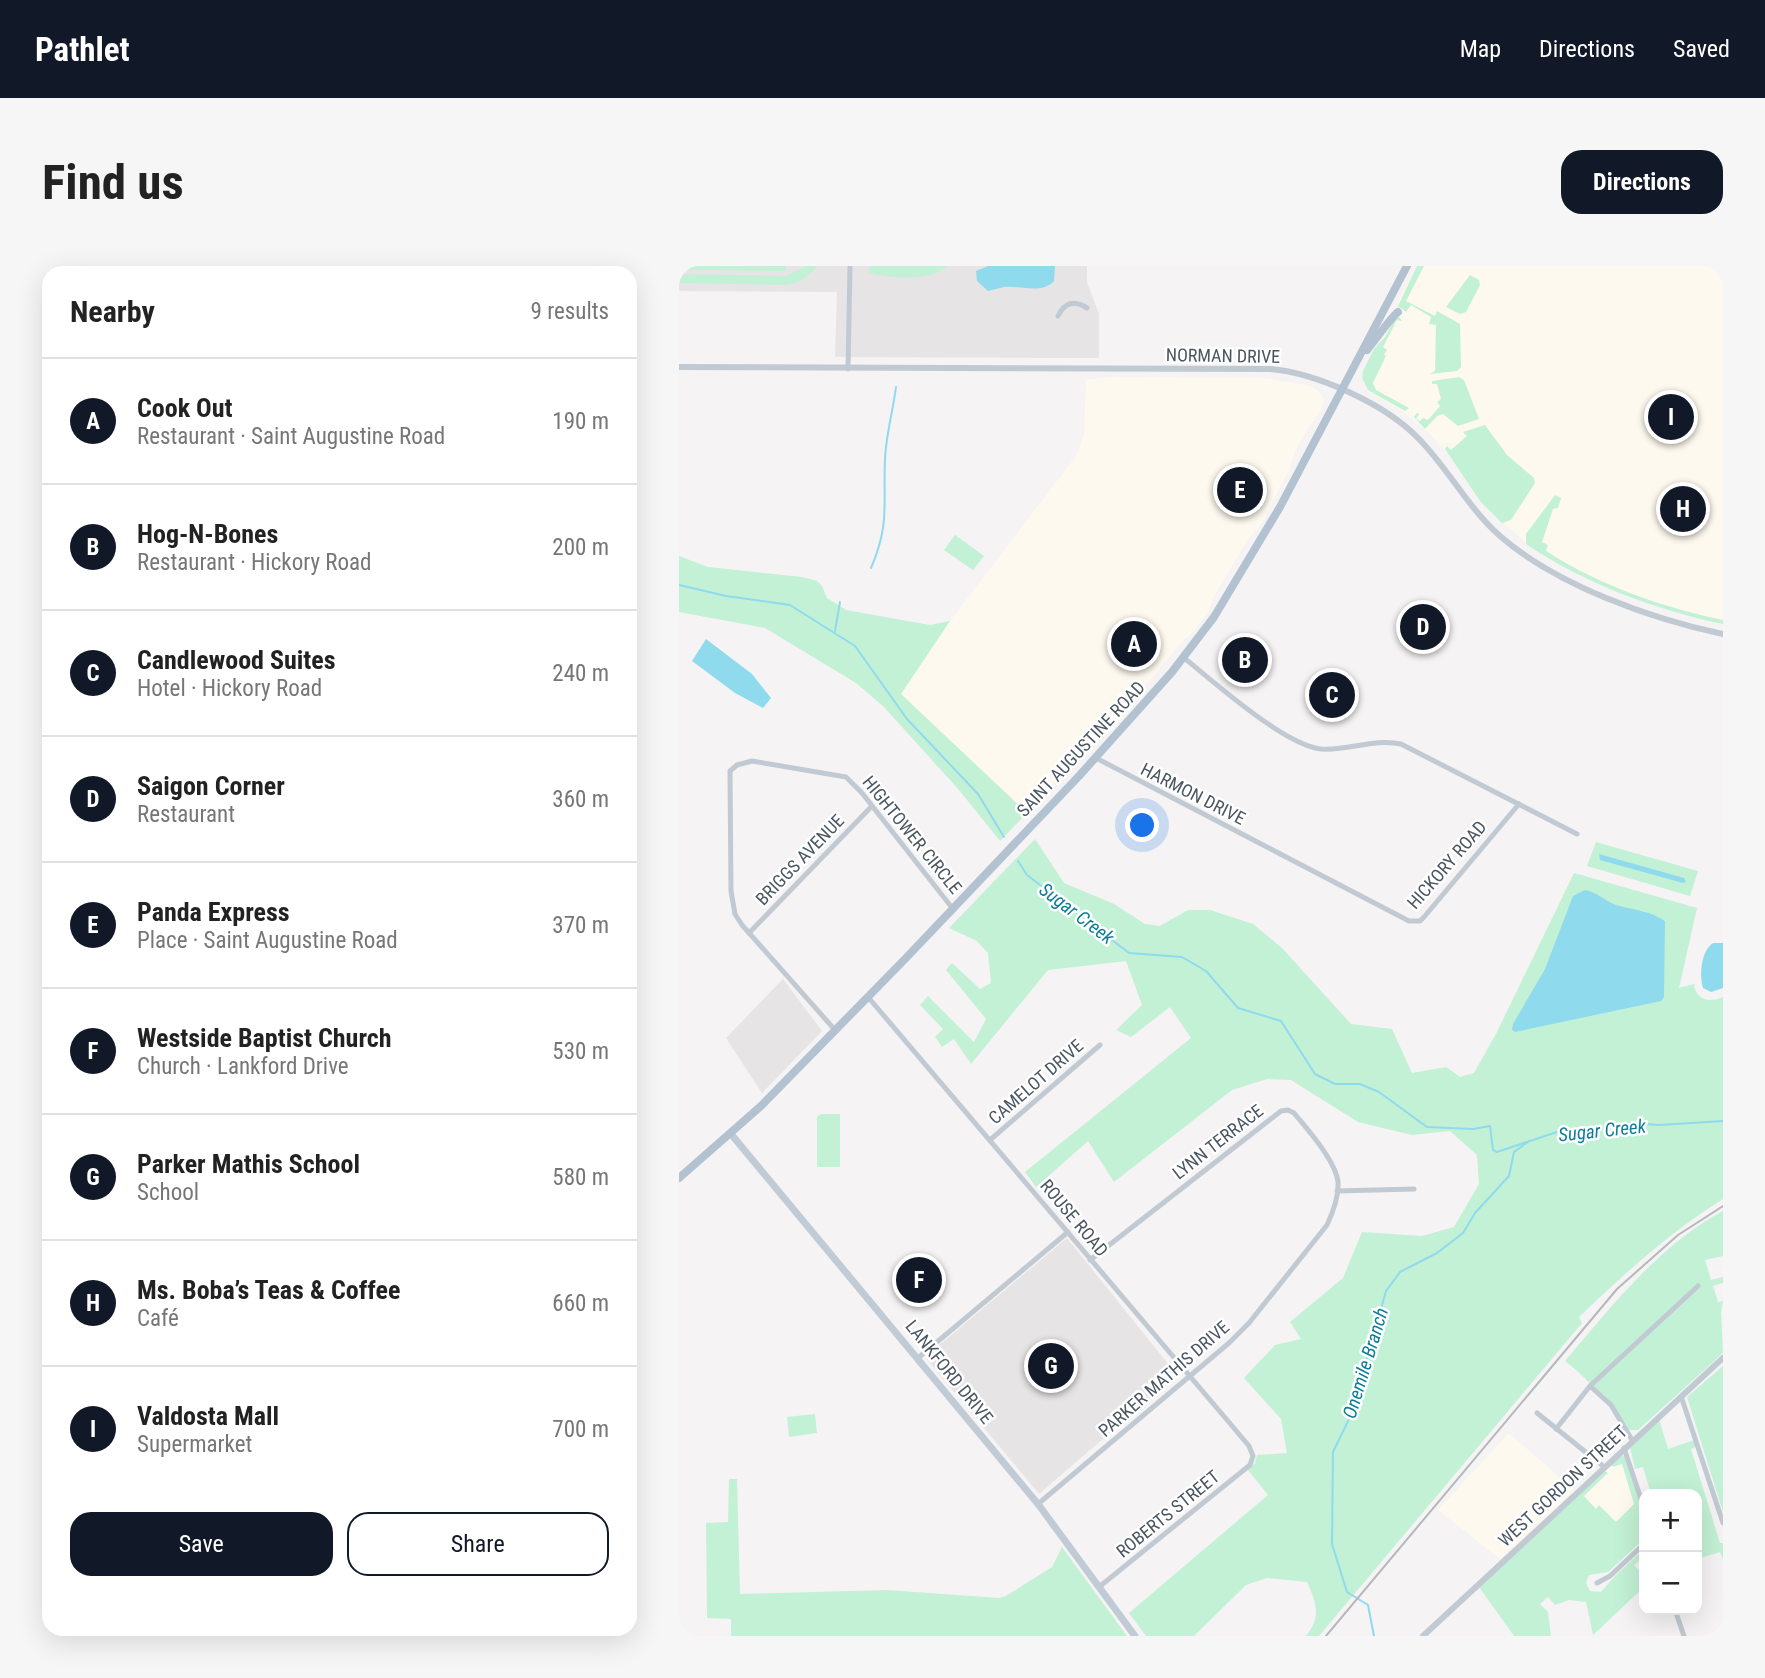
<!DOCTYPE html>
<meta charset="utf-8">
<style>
:root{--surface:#fff;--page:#f6f6f6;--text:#222;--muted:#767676;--line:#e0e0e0;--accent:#111827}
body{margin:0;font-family:"Roboto Condensed",sans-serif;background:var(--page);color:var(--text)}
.controls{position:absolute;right:21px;bottom:21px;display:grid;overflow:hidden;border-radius:14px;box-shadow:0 7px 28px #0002}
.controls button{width:63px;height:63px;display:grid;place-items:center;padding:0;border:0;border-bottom:2px solid var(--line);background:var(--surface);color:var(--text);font:35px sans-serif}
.you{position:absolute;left:464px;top:560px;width:24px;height:24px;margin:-18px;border:5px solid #fff;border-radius:50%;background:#1a73e8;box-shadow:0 0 0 10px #1a73e833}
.badge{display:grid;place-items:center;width:46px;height:46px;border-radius:50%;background:var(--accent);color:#fff;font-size:23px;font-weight:700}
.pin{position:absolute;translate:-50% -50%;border:4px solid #fff;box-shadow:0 2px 7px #0006}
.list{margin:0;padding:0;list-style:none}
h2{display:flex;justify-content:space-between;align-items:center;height:91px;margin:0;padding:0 28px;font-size:30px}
h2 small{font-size:23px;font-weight:400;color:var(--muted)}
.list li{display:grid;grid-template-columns:46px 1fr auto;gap:21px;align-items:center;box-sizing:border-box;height:126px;padding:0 28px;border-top:2px solid var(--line)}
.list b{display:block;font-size:26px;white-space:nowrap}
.list p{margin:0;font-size:23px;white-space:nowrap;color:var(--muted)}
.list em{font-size:23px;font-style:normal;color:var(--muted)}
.actions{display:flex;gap:14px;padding:21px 28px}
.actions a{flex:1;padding:16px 0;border:2px solid var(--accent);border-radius:21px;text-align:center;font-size:24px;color:var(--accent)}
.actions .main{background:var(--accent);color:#fff}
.map{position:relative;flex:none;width:1044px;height:1370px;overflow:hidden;border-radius:21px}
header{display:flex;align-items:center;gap:42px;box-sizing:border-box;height:98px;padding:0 35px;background:var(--accent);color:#fff}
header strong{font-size:33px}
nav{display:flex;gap:38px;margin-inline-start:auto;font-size:24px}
.intro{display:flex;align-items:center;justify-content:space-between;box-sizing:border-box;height:168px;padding:0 42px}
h1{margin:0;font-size:49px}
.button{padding:18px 32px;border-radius:21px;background:var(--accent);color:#fff;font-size:24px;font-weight:700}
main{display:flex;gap:42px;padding:0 42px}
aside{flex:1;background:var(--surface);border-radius:21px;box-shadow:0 7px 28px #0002}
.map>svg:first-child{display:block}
</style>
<header>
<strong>Pathlet</strong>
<nav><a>Map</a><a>Directions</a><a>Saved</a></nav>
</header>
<div class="intro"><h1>Find us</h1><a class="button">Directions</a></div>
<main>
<aside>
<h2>Nearby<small>9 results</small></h2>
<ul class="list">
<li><span class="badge">A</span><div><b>Cook Out</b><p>Restaurant · Saint Augustine Road</p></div><em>190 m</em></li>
<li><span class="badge">B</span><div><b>Hog-N-Bones</b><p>Restaurant · Hickory Road</p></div><em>200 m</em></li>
<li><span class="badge">C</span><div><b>Candlewood Suites</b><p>Hotel · Hickory Road</p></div><em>240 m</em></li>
<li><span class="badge">D</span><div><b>Saigon Corner</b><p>Restaurant</p></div><em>360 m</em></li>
<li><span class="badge">E</span><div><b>Panda Express</b><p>Place · Saint Augustine Road</p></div><em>370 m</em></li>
<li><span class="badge">F</span><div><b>Westside Baptist Church</b><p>Church · Lankford Drive</p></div><em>530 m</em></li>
<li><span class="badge">G</span><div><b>Parker Mathis School</b><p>School</p></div><em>580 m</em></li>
<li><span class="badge">H</span><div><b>Ms. Boba’s Teas &amp; Coffee</b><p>Café</p></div><em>660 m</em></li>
<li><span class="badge">I</span><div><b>Valdosta Mall</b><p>Supermarket</p></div><em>700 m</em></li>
</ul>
<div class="actions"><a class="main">Save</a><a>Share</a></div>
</aside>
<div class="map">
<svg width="1044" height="1370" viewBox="0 0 1044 1370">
<rect width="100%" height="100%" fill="#f5f3f3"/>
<!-- commercial -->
<g fill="#fdf9ef">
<polygon points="738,0 1044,0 1044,358 989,343 955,331 891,303 850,280 801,235 769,188 750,167 723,145 689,124 683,112 684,105 715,54 720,43 719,36"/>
<polygon points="429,111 583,112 628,119 639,124 645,133 642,144 628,164 616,186 609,206 582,259 570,272 535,330 529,346 514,366 501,378 457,431 450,445 431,466 418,473 372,520 364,535 351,549 222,428 271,355 397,190 405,168 407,114"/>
<polygon points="830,1167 895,1224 821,1293 759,1244"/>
<polygon points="940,1189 961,1238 934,1262 901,1226"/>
</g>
<!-- education -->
<g fill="#e6e4e5">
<polygon points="0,0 408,0 408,16 420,48 420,92 156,91 158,26 0,25"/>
<polygon points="104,713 143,765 83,827 47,772"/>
<polygon points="388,972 498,1109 360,1228 246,1091"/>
</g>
<!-- green -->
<g fill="#c3f1d5">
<polygon points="4,0 107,0 107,5 4,4"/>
<path d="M127,0H138C130,11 120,17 107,19L0,17V8L108,10Z"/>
<path d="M190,0H269C246,17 216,12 190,7Z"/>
<polygon points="738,0 745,0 727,35 756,50 758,45 781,58 782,101 778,105 751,108 756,105 757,59 750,58 752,51 732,39 727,46 719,40"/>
<polygon points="791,9 800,14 801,19 787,46 781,48 767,41"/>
<polygon points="720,51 723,55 718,54 704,81 708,84 705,89 707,90 694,117 697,124 730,142 726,145 689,124 683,112 684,105 695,83 706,71 715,54"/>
<polygon points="780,111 785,114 800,153 779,160 764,148 758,150 746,163 735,151 738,147 740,148 737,153 741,155 744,152 749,154 761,140 758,136 762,133 758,118 753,118 753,115"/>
<polygon points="806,159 828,189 855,212 856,217 832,254 823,257 801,235 766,183 768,180 772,184 788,170 784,166"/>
<path d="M876,229L882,232L879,242L874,243L863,276L869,279L867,285C920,319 982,341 1044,354V358C976,344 905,317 847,278V268Z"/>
<polygon points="276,269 305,290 294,304 265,284"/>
<polygon points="0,290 29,301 123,311 138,315 143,320 148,332 167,344 251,359 271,355 222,428 348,547 321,575 280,524 205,441 177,417 86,362 0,346"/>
<path d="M356,573L385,617L435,638L466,658L481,660L509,644H531L574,658L603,682L672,758L713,763L733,807L767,801L781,811L795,807L818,766L895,607L1018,642L1000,722L1015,718C1016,734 1031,737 1044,731V933C990,967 946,1007 900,1051L903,1057L640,1370H627C643,1351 637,1336 628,1316L588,1312L567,1319L515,1370H467L450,1347L589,1229L569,1204L576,1197L578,1189L608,1187L602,1153L565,1112L596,1079L622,1073L611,1056L664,1012L683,966L743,970L775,961L800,918L798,889L771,865L733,869L679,856L612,814L588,813L553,824L435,916L409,875L357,921L346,906L512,772L491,741L452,771L437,764L463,739L447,695L369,704L292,798L275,773L263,781L256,771L264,763L241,739L249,730L295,776L307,753L267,704L273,697L301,723L312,717L309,687L298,675L270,662Z"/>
<polygon points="917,576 1019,605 1011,630 908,600"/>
<polygon points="142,848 161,848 161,901 138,901 138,851"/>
<path d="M1044,945V990L1026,994L1032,1014L1044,1011V1017L1034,1020L1039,1036L1044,1035L1042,1046L1044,1087L959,1164H949C930,1137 912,1115 886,1095C932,1041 980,979 1044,945Z"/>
<polygon points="1044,1100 1044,1246 1008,1131"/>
<polygon points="136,1148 138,1167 110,1171 108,1151"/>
<polygon points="980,1153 989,1183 1015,1174 1017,1181 1012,1183 1041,1277 1044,1277 1044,1294 1041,1286 1018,1293 1018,1228 972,1228 964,1201 956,1203 951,1181"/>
<polygon points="943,1189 948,1193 965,1252 965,1273 929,1306 910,1309 907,1317 911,1325 922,1326 936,1310 965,1283 965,1297 962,1294 955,1299 965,1310 965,1321 914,1369 907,1336 890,1334 876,1339 869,1331 861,1338 869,1346 872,1370 835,1370 800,1321 926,1205 929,1207 905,1230 917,1243 920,1239 937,1256 955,1238 943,1198 934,1201 932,1199"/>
<polygon points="50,1213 58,1213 61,1328 208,1324 320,1332 327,1330 373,1301 383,1281 448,1370 52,1370 52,1353 28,1352 27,1257 49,1256"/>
</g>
<!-- water -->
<g fill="#90daee">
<path d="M309,0H376L375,15C362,29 342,19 325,21C320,22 314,24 309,25L298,15L297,5Z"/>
<polygon points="27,373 73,408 92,432 84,442 56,427 13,395"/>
<polygon points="920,588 1005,612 1007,616 1004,617 921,594"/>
<path d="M906,624C918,626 926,635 937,639C954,644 972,645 986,655L985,731L982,735L836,766L833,764L834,758L866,703L894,630Z"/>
<path d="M1034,677H1044V722L1032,726L1024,722C1020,709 1022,685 1034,677Z"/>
</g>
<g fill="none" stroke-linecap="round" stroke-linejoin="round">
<!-- stream -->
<g stroke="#90daee" stroke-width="2">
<path d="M192,302C211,258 204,238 206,193C207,169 214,145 217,121"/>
<polyline points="0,319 47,330 111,339 176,380 228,453 299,528 325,571"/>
<polyline points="156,365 161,336"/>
<polyline points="339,595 348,609 450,687 503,691 527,705 559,742 602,755 636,808 656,818 681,818 700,826 748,861 794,863 811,860 814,884 818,886 887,863 916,863 951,857 980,859 1044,855"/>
<polyline points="695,1370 689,1339 668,1326 653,1278 654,1186 672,1149 707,1025 721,1006 758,987 784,967 796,947 830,910 835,886 850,875"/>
</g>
<!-- minor -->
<g stroke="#c1cad2" stroke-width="5">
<path d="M379,50C386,36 395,34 408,42"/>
<polyline points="169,103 171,0"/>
<path d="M504,391C535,416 605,479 642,483C670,485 694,472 722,478L898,568"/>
<polyline points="417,492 730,655 741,655 745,651 840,538"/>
<polyline points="70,667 193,540"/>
<polyline points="189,731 554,1161 570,1180 574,1190 571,1199 420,1321"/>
<polyline points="156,764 63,659 56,648 52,625 51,505 58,499 73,495 167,511 183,527 274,643"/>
<polyline points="311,874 421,779"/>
<polyline points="658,925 735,923"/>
<polyline points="239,1092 389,966"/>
<polyline points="911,1120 932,1139 953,1174"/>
<polyline points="1002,1130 1044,1257"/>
<polyline points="858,1147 924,1200"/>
<polyline points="877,1163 911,1120 1019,1020"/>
<polyline points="945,1182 965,1242"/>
<path d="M359,1238L550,1077L570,1057L648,959C654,946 660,931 659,916C657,895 628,863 615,847L609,844L602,845L411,994"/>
<polyline points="918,1317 931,1310 965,1278"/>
<polyline points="996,1344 1005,1370"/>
</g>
<!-- tertiary -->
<g stroke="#c1cad2" stroke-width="6">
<path d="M0,101L591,103C638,107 706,138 739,172C769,202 789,242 821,270C877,319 972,353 1044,368"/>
<polyline points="744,1370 1044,1092"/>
</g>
<!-- secondary -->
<polyline stroke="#c1cbd6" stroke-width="7" points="52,868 359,1238 456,1370"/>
<!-- primary -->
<g stroke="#b3c2d1" stroke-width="8">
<path d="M688,84C695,76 712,51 719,46"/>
<polyline points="0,912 82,840 227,692 400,510 493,406 535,351 601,241 728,0"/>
</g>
<!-- rail -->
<polyline stroke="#b5b8bd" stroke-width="2" points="647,1370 938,1023 999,969 1044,940"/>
</g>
<g text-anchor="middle" stroke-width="5" stroke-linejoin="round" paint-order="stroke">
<!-- street labels -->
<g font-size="18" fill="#4a5661" stroke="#fff">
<text transform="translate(544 90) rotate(1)" y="6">NORMAN DRIVE</text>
<text transform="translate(402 483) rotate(-47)" y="6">SAINT AUGUSTINE ROAD</text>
<text transform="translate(514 528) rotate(27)" y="6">HARMON DRIVE</text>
<text transform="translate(233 569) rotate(51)" y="6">HIGHTOWER CIRCLE</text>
<text transform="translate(121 594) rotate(-46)" y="6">BRIGGS AVENUE</text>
<text transform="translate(768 599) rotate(-49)" y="6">HICKORY ROAD</text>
<text transform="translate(357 816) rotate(-41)" y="6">CAMELOT DRIVE</text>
<text transform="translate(539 876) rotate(-38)" y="6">LYNN TERRACE</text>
<text transform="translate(395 952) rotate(50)" y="6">ROUSE ROAD</text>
<text transform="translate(270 1106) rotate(51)" y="6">LANKFORD DRIVE</text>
<text transform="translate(485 1113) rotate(-41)" y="6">PARKER MATHIS DRIVE</text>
<text transform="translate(884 1220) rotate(-43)" y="6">WEST GORDON STREET</text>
<text transform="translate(489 1248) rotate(-39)" y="6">ROBERTS STREET</text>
</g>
<!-- water labels -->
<g font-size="19" font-style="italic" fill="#0c7c9b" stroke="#fff">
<text transform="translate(398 647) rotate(37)" y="7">Sugar Creek</text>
<text transform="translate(923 864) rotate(-6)" y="7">Sugar Creek</text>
<text transform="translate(686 1097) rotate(-73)" y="7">Onemile Branch</text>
</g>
</g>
</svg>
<div class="controls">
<button>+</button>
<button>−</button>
</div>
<div class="you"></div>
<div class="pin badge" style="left:455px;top:378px">A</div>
<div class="pin badge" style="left:566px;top:394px">B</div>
<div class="pin badge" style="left:653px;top:429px">C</div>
<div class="pin badge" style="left:744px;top:361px">D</div>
<div class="pin badge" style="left:561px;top:224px">E</div>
<div class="pin badge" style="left:240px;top:1014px">F</div>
<div class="pin badge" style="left:372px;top:1100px">G</div>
<div class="pin badge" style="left:1004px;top:243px">H</div>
<div class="pin badge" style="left:992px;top:151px">I</div>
</div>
</main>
